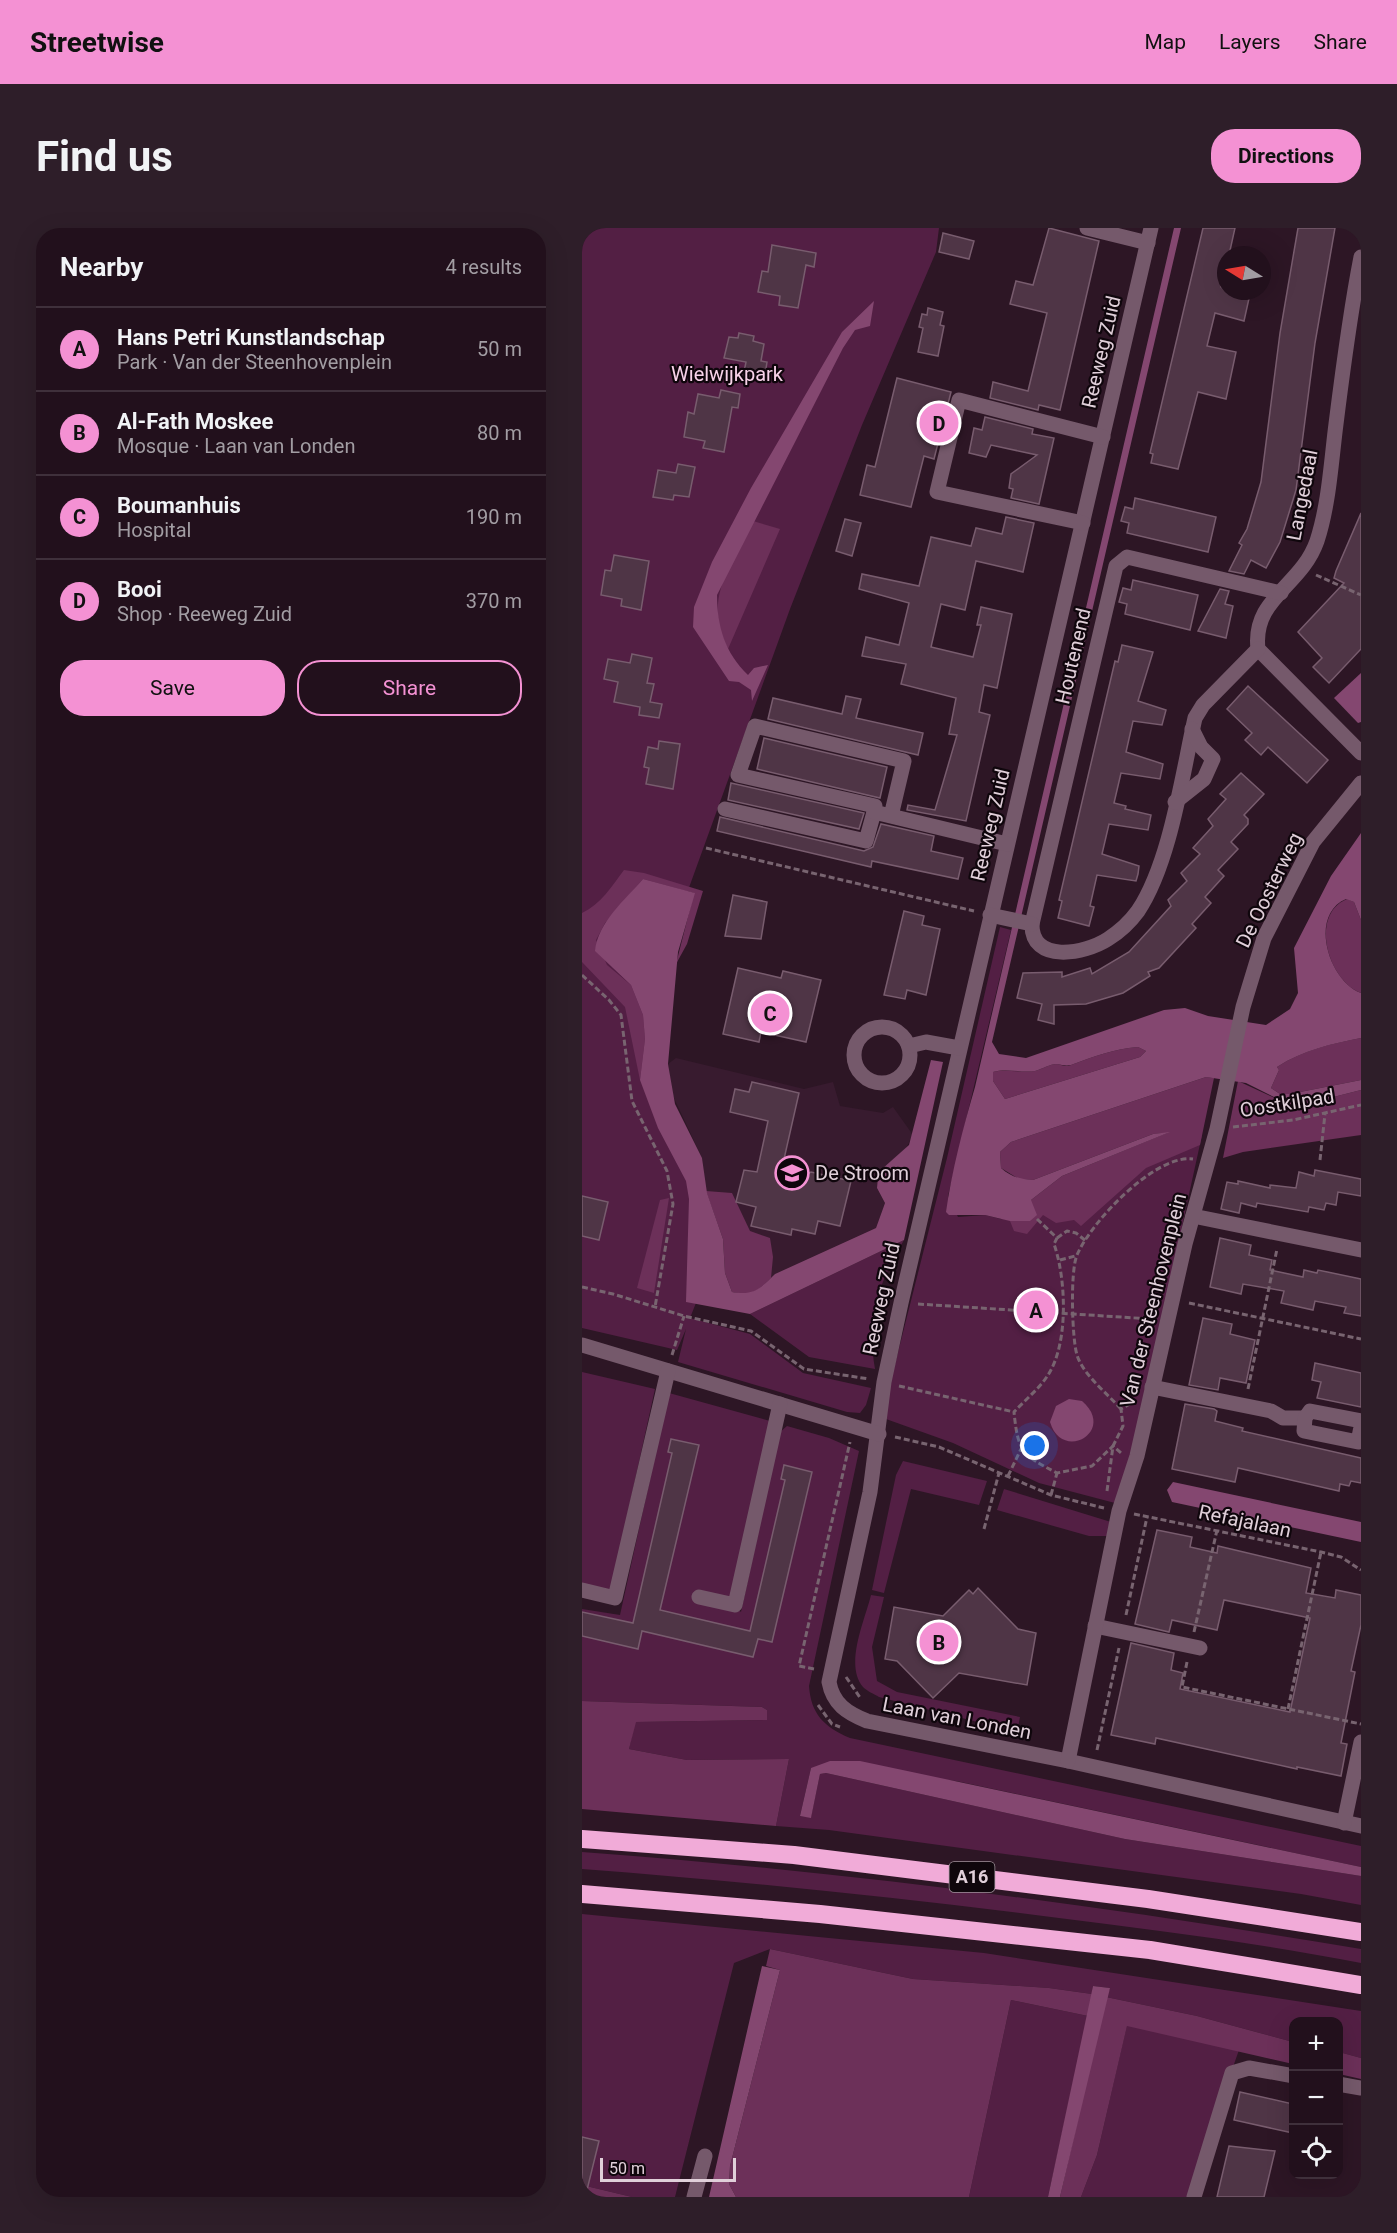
<!DOCTYPE html>
<meta charset="utf-8">
<style>
:root{--surface:#22101c;--page:#2e1e29;--text:#f1f3f6;--muted:#a29da3;--line:#3f303b;--accent:#f491d3}
body{margin:0;font-family:Roboto,sans-serif;background:var(--page);color:var(--text)}
.controls{position:absolute;right:18px;bottom:18px;display:grid;overflow:hidden;border-radius:12px;box-shadow:0 6px 24px #0002}
.controls button{width:54px;height:54px;display:grid;place-items:center;padding:0;border:0;border-bottom:2px solid var(--line);background:var(--surface);color:var(--text);font:30px sans-serif}
.compass{position:absolute;left:635px;top:18px;width:54px;height:54px;border-radius:50%;background:var(--surface);box-shadow:0 6px 24px #0002;rotate:281deg}
.scale{position:absolute;left:18px;bottom:15px;width:136px;box-sizing:border-box;padding-left:6px;border:3px solid #e0cfd9;border-top:0;font-size:16px;line-height:21px;white-space:nowrap;color:#e0cfd9;-webkit-text-stroke:4px #0f060c;paint-order:stroke}
.you{position:absolute;left:453px;top:1218px;width:21px;height:21px;margin:-15px;border:4px solid #fff;border-radius:50%;background:#1a73e8;box-shadow:0 0 0 9px #1a73e833}
.badge{display:grid;place-items:center;width:39px;height:39px;border-radius:50%;background:var(--accent);color:#111;font-size:20px;font-weight:700}
.pin{position:absolute;translate:-50% -50%;border:3px solid #fff;box-shadow:0 2px 6px #0006}
.list{margin:0;padding:0;list-style:none}
h2{display:flex;justify-content:space-between;align-items:center;height:78px;margin:0;padding:0 24px;font-size:26px}
h2 small{font-size:20px;font-weight:400;color:var(--muted)}
.list li{display:grid;grid-template-columns:39px 1fr auto;gap:18px;align-items:center;box-sizing:border-box;height:84px;padding:0 24px;border-top:2px solid var(--line)}
.list b{display:block;font-size:22px;white-space:nowrap}
.list p{margin:0;font-size:20px;white-space:nowrap;color:var(--muted)}
.list em{font-size:20px;font-style:normal;color:var(--muted)}
.actions{display:flex;gap:12px;padding:18px 24px}
.actions a{flex:1;padding:14px 0;border:2px solid var(--accent);border-radius:24px;text-align:center;font-size:21px;color:var(--accent)}
.actions .main{background:var(--accent);color:#111}
.icon{flex:none;width:33px;height:33px;fill:none;stroke:currentColor;stroke-width:2;stroke-linecap:round;stroke-linejoin:round}
.map{position:relative;flex:none;width:779px;height:1969px;overflow:hidden;border-radius:24px}
header{display:flex;align-items:center;gap:36px;box-sizing:border-box;height:84px;padding:0 30px;background:var(--accent);color:#111}
header strong{font-size:28px}
nav{display:flex;gap:33px;margin-inline-start:auto;font-size:21px}
.intro{display:flex;align-items:center;justify-content:space-between;box-sizing:border-box;height:144px;padding:0 36px}
h1{margin:0;font-size:42px}
.button{padding:15px 27px;border-radius:24px;background:var(--accent);color:#111;font-size:21px;font-weight:700}
main{display:flex;gap:36px;padding:0 36px}
aside{flex:1;background:var(--surface);border-radius:24px;box-shadow:0 6px 24px #0002}
.map>svg:first-child{display:block}
</style>
<header>
<strong>Streetwise</strong>
<nav><a>Map</a><a>Layers</a><a>Share</a></nav>
</header>
<div class="intro"><h1>Find us</h1><a class="button">Directions</a></div>
<main>
<aside>
<h2>Nearby<small>4 results</small></h2>
<ul class="list">
<li><span class="badge">A</span><div><b>Hans Petri Kunstlandschap</b><p>Park · Van der Steenhovenplein</p></div><em>50 m</em></li>
<li><span class="badge">B</span><div><b>Al-Fath Moskee</b><p>Mosque · Laan van Londen</p></div><em>80 m</em></li>
<li><span class="badge">C</span><div><b>Boumanhuis</b><p>Hospital</p></div><em>190 m</em></li>
<li><span class="badge">D</span><div><b>Booi</b><p>Shop · Reeweg Zuid</p></div><em>370 m</em></li>
</ul>
<div class="actions"><a class="main">Save</a><a>Share</a></div>
</aside>
<div class="map">
<svg width="779" height="1969" viewBox="0 0 779 1969">
<rect width="100%" height="100%" fill="#2d1625"/>
<!-- built -->
<polygon fill="#381b2f" points="94,830 222,861 251,854 258,878 301,885 311,879 331,907 323,922 300,941 296,948 295,960 303,975 294,1000 193,1046 181,1059 124,963 120,930 91,868 86,836"/>
<!-- green -->
<g fill="#531f44">
<polygon points="0,0 357,0 354,24 280,197 208,381 63,781 127,1042 108,1090 168,1106 221,1145 289,1160 284,1177 278,1185 265,1184 96,1134 104,1101 95,1122 0,1100"/>
<polygon points="418,699 429,702 366,968 376,989 403,987 419,991 620,907 549,1231 533,1275 457,1255 371,1215 304,1191 307,1160 365,930"/>
<path d="M322,1012C296,1057 284,1089 293,1141L227,1129L168,1086Z"/>
<polygon points="0,1144 73,1161 28,1366 0,1360"/>
<path d="M87,1165L188,1193L147,1373L159,1384L198,1204L205,1198L247,1210L277,1223L227,1458C229,1486 242,1499 268,1510L779,1618V1639L374,1553L229,1540L218,1588L229,1589L238,1546L244,1545L543,1611L779,1648V1677L719,1666L247,1602L194,1598L207,1531L105,1532L47,1521L53,1494L184,1492L185,1482L180,1479L0,1473V1381L38,1387Z"/>
<polygon points="321,1233 405,1253 397,1277 329,1261 302,1365 290,1362 314,1247"/>
<polygon points="422,1261 529,1294 526,1308 507,1308 415,1282"/>
<path d="M289,1367L302,1369L290,1419L295,1453L315,1464L438,1489L435,1504L297,1469C292,1466 285,1463 281,1459C262,1437 283,1392 289,1367Z"/>
<path d="M0,1624C260,1643 522,1678 779,1721V1735C677,1715 573,1702 469,1689C313,1669 157,1653 0,1641Z"/>
<polygon points="0,1686 402,1725 779,1783 779,1830 757,1824 756,1794 712,1794 711,1814 615,1788 524,1769 528,1760 511,1758 510,1766 467,1760 331,1751 188,1721 152,1735 93,1969 50,1969 0,1957"/>
<polygon points="429,1772 506,1788 466,1969 387,1969"/>
<polygon points="545,1797 657,1822 605,1969 499,1969 515,1927"/>
</g>
<!-- forest -->
<g fill="#6c3059">
<path d="M171,293L198,301L146,421C120,372 149,337 171,293Z"/>
<path d="M42,642L62,645L121,663L105,716L94,736L112,665L61,651L23,695L14,712L25,737L49,757L61,787L63,811L58,852L43,779L0,734V685C19,676 30,658 42,642Z"/>
<path d="M765,671L772,674L779,692V765C747,754 726,687 765,671Z"/>
<path d="M779,810V852L708,866H698L689,860L697,842L695,839C721,822 748,816 779,810Z"/>
<path d="M556,819L564,823L558,829L423,871L411,853V844C424,841 439,845 453,843C460,841 468,836 475,836C480,837 484,839 489,837C511,829 531,821 556,819Z"/>
<polygon points="624,849 632,850 618,917 564,940 499,998 492,992 474,995 461,987 445,1006 432,1003 428,993 448,993 449,972 480,948 585,905 571,906 451,952 437,951 419,940 418,924 429,914"/>
<polygon points="656,853 712,879 779,862 779,907 661,924 641,930"/>
<path d="M124,963L150,965L168,1003L188,1010L191,1029L189,1050C175,1064 169,1068 150,1064L143,1045L141,1011Z"/>
<polygon points="87,970 72,1065 55,1060 78,972"/>
<polygon points="0,1473 180,1479 185,1482 185,1492 54,1494 47,1521 105,1532 207,1531 194,1598 0,1581"/>
<polygon points="188,1721 331,1751 467,1760 510,1766 506,1788 429,1772 387,1969 154,1969 147,1956 148,1938 198,1742 184,1738"/>
<polygon points="524,1769 615,1788 711,1814 711,1836 545,1798 515,1927 499,1969 478,1969"/>
<polygon points="757,1824 779,1830 779,1851 757,1846"/>
<polygon points="0,1957 50,1969 0,1969"/>
</g>
<!-- water -->
<g fill="#844770" fill-rule="evenodd">
<path d="M592,0H599L410,814L417,826L444,830L582,782L603,780L626,788L684,797L708,781L716,765L712,720L749,648L779,605V692L772,674L764,671C726,687 747,754 779,765V810C749,816 721,822 695,839L697,842L689,860L698,866H708L779,852V862L712,879L664,855L624,849L429,914L418,924L419,940C429,949 438,951 451,952L571,906L588,904L480,948L449,972L455,987L448,993H428L403,987H367L364,984C370,942 381,900 393,859ZM556,819L564,823L558,829L423,871L411,853V844C424,840 439,845 453,843C460,841 468,836 475,836C480,837 484,838 489,837C511,829 531,821 556,819Z"/>
<path d="M292,73L288,98L273,102L261,120L135,367C135,398 143,425 166,447L172,440L186,437L170,473L169,462L157,454L147,453L111,399L112,379L130,334L169,260L260,104Z"/>
<polygon points="779,445 779,494 776,495 752,470"/>
<path d="M61,651L113,665L96,724L86,836L93,876L120,930L125,965L141,1011L143,1045L150,1064C171,1068 178,1061 193,1046L294,1000L303,975L295,960L296,948L300,941L327,917L349,832L361,834L322,1012L168,1086L104,1074L107,971L104,953L76,900L58,852L63,811L61,787L49,757L13,723C16,694 43,672 61,651Z"/>
<path d="M487,1171L500,1173C535,1203 480,1235 468,1194L474,1178Z"/>
<polygon points="591,1254 779,1294 779,1314 590,1274 585,1262"/>
<polygon points="248,1533 278,1533 779,1639 779,1648 543,1611 244,1545 238,1546 229,1590 218,1588 229,1540"/>
<polygon points="180,1738 198,1742 148,1938 147,1956 154,1969 127,1969"/>
<polygon points="511,1758 528,1760 478,1969 466,1969"/>
</g>
<!-- building -->
<g fill="#4f3546" stroke="#785c6e" stroke-width="1.5">
<polygon points="467,0 517,13 478,182 457,177 456,182 408,170 411,154 446,163 465,85 428,76 434,53 451,57"/>
<polygon points="621,0 653,0 647,27 644,27 639,59 644,63 668,66 662,93 633,85 625,118 654,124 644,171 616,164 596,241 569,235 571,226 568,225"/>
<polygon points="716,0 753,0 733,115 714,262 698,314 684,340 669,332 662,346 647,343 660,317 657,315 665,301 679,254 698,105"/>
<polygon points="361,5 392,13 387,31 357,24"/>
<polygon points="190,17 234,25 232,39 224,37 216,80 197,77 198,68 176,64 180,43 186,44"/>
<polygon points="346,80 361,84 358,97 362,98 356,128 336,124 341,100 337,99 340,86 345,87"/>
<polygon points="157,105 172,108 171,113 182,116 179,133 185,134 182,153 161,149 164,134 142,130 147,109 156,110"/>
<polygon points="315,150 369,164 352,231 342,228 329,279 278,267 285,237 293,239"/>
<polygon points="139,162 158,166 156,180 150,179 142,224 121,220 123,213 102,209 106,184 112,186 116,166 137,170"/>
<polygon points="403,189 451,201 450,206 472,210 457,276 429,270 431,261 427,260 429,246 455,227 409,217 404,229 387,225 392,200 400,202"/>
<polygon points="96,236 113,239 107,269 92,267 91,272 71,269 76,242 94,245"/>
<polygon points="553,270 634,289 626,324 545,305 547,295 539,293 543,279 551,281"/>
<polygon points="779,285 779,421 747,455 731,439 740,430 716,404 762,355 752,350 754,343"/>
<polygon points="424,289 452,295 441,344 394,333 383,382 359,376 349,419 391,429 399,397 395,397 399,379 430,386 415,460 402,457 397,484 408,487 384,593 325,582 326,577 353,582 375,507 367,506 374,470 319,456 324,436 280,428 284,409 317,417 327,375 277,361 280,346 337,358 349,309 389,318 394,300 420,306"/>
<polygon points="263,291 279,295 270,328 254,323"/>
<polygon points="32,327 67,333 59,382 39,378 40,371 19,367 23,342 29,343"/>
<polygon points="551,352 616,367 608,402 543,386 545,376 537,374 541,360 549,362"/>
<polygon points="638,361 647,363 643,376 651,378 644,410 616,403"/>
<polygon points="540,417 571,424 556,473 584,482 580,497 551,493 544,524 581,536 578,551 539,545 532,575 544,578 543,581 569,587 566,602 527,596 520,626 557,638 556,646 554,653 515,647 508,678 512,679 507,698 476,690 480,673 477,672 533,433 536,434"/>
<polygon points="50,426 70,430 65,455 72,456 68,474 80,476 77,490 57,487 58,479 32,474 36,454 22,451 26,431 48,435"/>
<polygon points="666,458 746,532 725,555 686,519 679,527 663,512 670,505 645,481"/>
<polygon points="264,468 279,471 274,490 341,505 336,527 186,491 191,470 260,486"/>
<polygon points="182,510 305,539 298,570 175,541"/>
<polygon points="77,513 98,516 91,561 64,556 67,540 62,539 66,519 76,521"/>
<polygon points="659,545 682,566 662,587 666,591 666,596 649,614 656,621 636,642 642,648 623,669 629,675 610,696 614,700 577,740 566,744 568,748 541,765 504,776 472,777 472,796 456,792 460,776 435,770 441,745 480,744 480,749 508,740 510,746 547,724 589,678 586,672 605,653 599,645 618,626 611,620 631,598 626,591 644,571 638,566"/>
<polygon points="149,555 282,585 277,601 146,572"/>
<polygon points="138,589 282,623 291,619 299,596 352,608 349,623 381,630 376,651 290,633 289,639 135,603"/>
<polygon points="151,667 185,674 179,711 143,708"/>
<polygon points="322,683 342,688 340,697 358,701 344,767 325,762 323,771 302,767"/>
<polygon points="156,740 199,750 201,743 239,752 224,814 179,804 177,814 141,806"/>
<polygon points="170,854 217,865 202,931 215,951 229,944 269,953 258,998 236,993 233,1006 210,1001 209,1007 169,998 174,979 154,974 162,942 175,944 186,893 148,884 153,861 167,864"/>
<polygon points="733,942 779,951 779,968 756,964 754,977 744,975 742,982 727,979 726,984 675,975 674,979 659,975 657,985 639,981 645,954 656,956 656,953 688,960 688,957 714,960 717,944 732,948"/>
<polygon points="0,968 26,974 17,1012 0,1008"/>
<polygon points="638,1010 669,1017 667,1027 690,1032 688,1042 721,1049 722,1042 735,1045 736,1042 779,1051 779,1088 762,1085 764,1079 733,1073 731,1082 699,1075 702,1063 661,1056 659,1066 628,1059"/>
<polygon points="621,1090 650,1096 648,1106 673,1112 664,1155 638,1150 636,1162 607,1157"/>
<polygon points="733,1135 779,1145 779,1179 735,1170 739,1154 730,1152"/>
<polygon points="603,1176 632,1181 635,1183 633,1193 661,1200 660,1203 779,1230 779,1255 769,1253 767,1258 758,1256 757,1263 656,1240 653,1254 590,1241"/>
<polygon points="89,1211 117,1217 78,1382 168,1403 203,1252 199,1251 202,1237 230,1244 190,1414 176,1411 171,1429 60,1403 56,1421 0,1408 0,1384 51,1395 90,1225 86,1224"/>
<polygon points="575,1302 610,1309 608,1319 635,1325 636,1318 729,1340 724,1365 753,1370 754,1362 779,1367 779,1397 769,1443 773,1444 759,1515 765,1516 759,1548 715,1539 715,1541 574,1510 573,1516 529,1507 549,1415 592,1425 589,1442 601,1445 598,1461 708,1484 728,1390 642,1372 635,1402 590,1392 587,1404 553,1396"/>
<polygon points="396,1360 436,1401 454,1405 445,1457 377,1445 351,1470 315,1433 303,1431 312,1379 361,1388 387,1362 391,1366"/>
<polygon points="658,1864 711,1876 711,1905 652,1892"/>
<polygon points="0,1909 17,1913 5,1962 0,1962"/>
<polygon points="647,1918 693,1923 682,1969 635,1969"/>
</g>
<g fill="none" stroke-linecap="round" stroke-linejoin="round">
<!-- path -->
<g stroke="#786470" stroke-width="3" stroke-dasharray="6 3" stroke-linecap="butt">
<polyline points="734,347 779,367"/>
<polyline points="124,620 392,683"/>
<polyline points="0,747 27,772 39,787 50,873 85,943 91,976 73,1079"/>
<polyline points="651,899 711,892 779,877"/>
<polyline points="738,932 743,886"/>
<path d="M455,991L475,1010L472,1016C484,1050 487,1115 466,1147C458,1160 443,1172 432,1184C436,1224 440,1227 475,1245L510,1238L531,1218L539,1225"/>
<polyline points="475,1010 485,1003 494,1005 504,1013"/>
<polyline points="478,1032 493,1028"/>
<polyline points="0,1059 31,1066 102,1088 169,1103 222,1141 287,1151"/>
<polyline points="607,1075 779,1111"/>
<polyline points="336,1076 569,1091"/>
<polyline points="90,1127 102,1088"/>
<polyline points="317,1158 432,1184"/>
<polyline points="666,1161 695,1021"/>
<path d="M539,1181C526,1166 501,1147 495,1127C490,1111 488,1043 495,1027C509,994 573,926 611,931"/>
<polyline points="313,1209 357,1219 469,1267 522,1280"/>
<polyline points="426,1248 439,1221"/>
<polyline points="525,1263 531,1218 541,1198 539,1181 551,1174"/>
<polyline points="469,1267 475,1245"/>
<polyline points="552,1286 739,1324 759,1329 779,1342"/>
<polyline points="402,1301 417,1245"/>
<polyline points="544,1387 565,1289"/>
<polyline points="612,1404 635,1302"/>
<polyline points="605,1434 600,1459 779,1496"/>
<polyline points="232,1441 217,1438 268,1214"/>
<polyline points="264,1449 279,1471"/>
<polyline points="236,1477 250,1496 258,1499"/>
<polyline points="706,1481 739,1324"/>
<polyline points="515,1522 537,1420"/>
</g>
<!-- minor -->
<g stroke="#75596b" stroke-width="15">
<polyline points="505,0 566,15"/>
<path d="M569,0L319,1075L302,1154L288,1264L247,1454C251,1476 265,1485 285,1493L486,1533L779,1598"/>
<path d="M779,29C768,85 761,140 754,196C749,235 747,276 735,313C719,359 670,370 676,421L779,525"/>
<polyline points="501,295 355,264 377,172 521,209"/>
<path d="M676,421L621,477L613,490C600,548 588,635 556,683C548,694 537,704 526,711C503,726 449,736 450,696L534,338L545,329L699,365"/>
<polyline points="593,574 622,551 631,531 619,519 610,501"/>
<polyline points="143,581 284,613 292,584"/>
<polyline points="309,588 322,533 173,498 156,547 293,578 292,584 425,616"/>
<polyline points="408,687 450,696"/>
<circle cx="300" cy="827" r="28"/>
<polyline points="327,818 344,814 377,820"/>
<polyline points="611,988 779,1022"/>
<polyline points="0,1117 297,1206"/>
<polyline points="570,1159 689,1183 701,1190 723,1190"/>
<polyline points="779,1193 728,1183 723,1190 722,1203 776,1214 779,1199"/>
<polyline points="0,1362 33,1370 86,1143"/>
<polyline points="117,1369 153,1377 198,1176"/>
<polyline points="513,1398 618,1420"/>
<polyline points="486,1533 537,1283 555,1228 603,1016 635,901 661,779 682,710 731,614 779,555"/>
<polyline points="762,1595 779,1514"/>
<polyline points="756,1856 779,1860"/>
<polyline points="112,1969 123,1928"/>
<polyline points="612,1969 650,1845 667,1840 712,1848"/>
</g>
<!-- highway -->
<g stroke="#f1abd8" stroke-width="18">
<polyline points="0,1611 212,1627 566,1671 779,1704"/>
<polyline points="0,1666 238,1686 568,1722 779,1757"/>
</g>
</g>
<!-- icons -->
<defs>
<symbol id="school-ring" viewBox="-11 -11 22 22"><circle r="9.5" fill="#0f060c" stroke="#f491d3" stroke-width="1.5"/><path d="M0-5L7-2L0 1L-7-2ZM-4 1L0 2.5L4 1V4Q0 6-4 4Z" fill="#f491d3"/></symbol>
</defs>
<g fill-rule="evenodd">
<use href="#school-ring" x="191" y="926" width="38" height="38"/>
</g>
<g text-anchor="middle" stroke-width="4.5" stroke-linejoin="round" paint-order="stroke">
<!-- shield labels -->
<rect fill="#0f060c" stroke="#a1939c" stroke-width="1.5" x="367.5" y="1634" width="45" height="30" rx="4.5"/>
<g font-size="18" font-weight="bold" fill="#e0cfd9">
<text x="390" y="1655">A16</text>
</g>
<!-- street labels -->
<g font-size="20" fill="#e0cfd9" stroke="#0f060c">
<text transform="translate(519 124) rotate(-77)" y="7">Reeweg Zuid</text>
<text transform="translate(720 267) rotate(-79)" y="7">Langedaal</text>
<text transform="translate(491 428) rotate(-77)" y="7">Houtenend</text>
<text transform="translate(408 597) rotate(-77)" y="7">Reeweg Zuid</text>
<text transform="translate(687 662) rotate(-64)" y="7">De Oosterweg</text>
<text transform="translate(705 875) rotate(-9)" y="7">Oostkilpad</text>
<text transform="translate(299 1071) rotate(-78)" y="7">Reeweg Zuid</text>
<text transform="translate(571 1072) rotate(-76)" y="7">Van der Steenhovenplein</text>
<text transform="translate(663 1293) rotate(12)" y="7">Refajalaan</text>
<text transform="translate(375 1490) rotate(11)" y="7">Laan van Londen</text>
</g>
<!-- park labels -->
<g font-size="20" fill="#f8d2e9" stroke="#0f060c">
<text x="145" y="153">Wielwijkpark</text>
</g>
<!-- poi labels -->
<g font-size="20" fill="#e0cfd9" stroke="#0f060c" text-anchor="start">
<text x="233" y="952">De Stroom</text>
</g>
</g>
</svg>
<div class="controls">
<button>+</button>
<button>−</button>
<button><svg class="icon" aria-label="locate" viewBox="0 0 24 24"><circle cx="12" cy="12" r="6"/><path d="M12 2v4M12 18v4M2 12h4M18 12h4"/></svg></button>
</div>
<svg class="compass" viewBox="-18 -18 36 36"><path d="M0-13l5 13h-10z" fill="#e53935"/><path d="M0 13l5-13h-10z" fill="#a29da3"/></svg>
<div class="scale">50 m</div>
<div class="you"></div>
<div class="pin badge" style="left:454px;top:1082px">A</div>
<div class="pin badge" style="left:357px;top:1414px">B</div>
<div class="pin badge" style="left:188px;top:785px">C</div>
<div class="pin badge" style="left:357px;top:195px">D</div>
</div>
</main>
